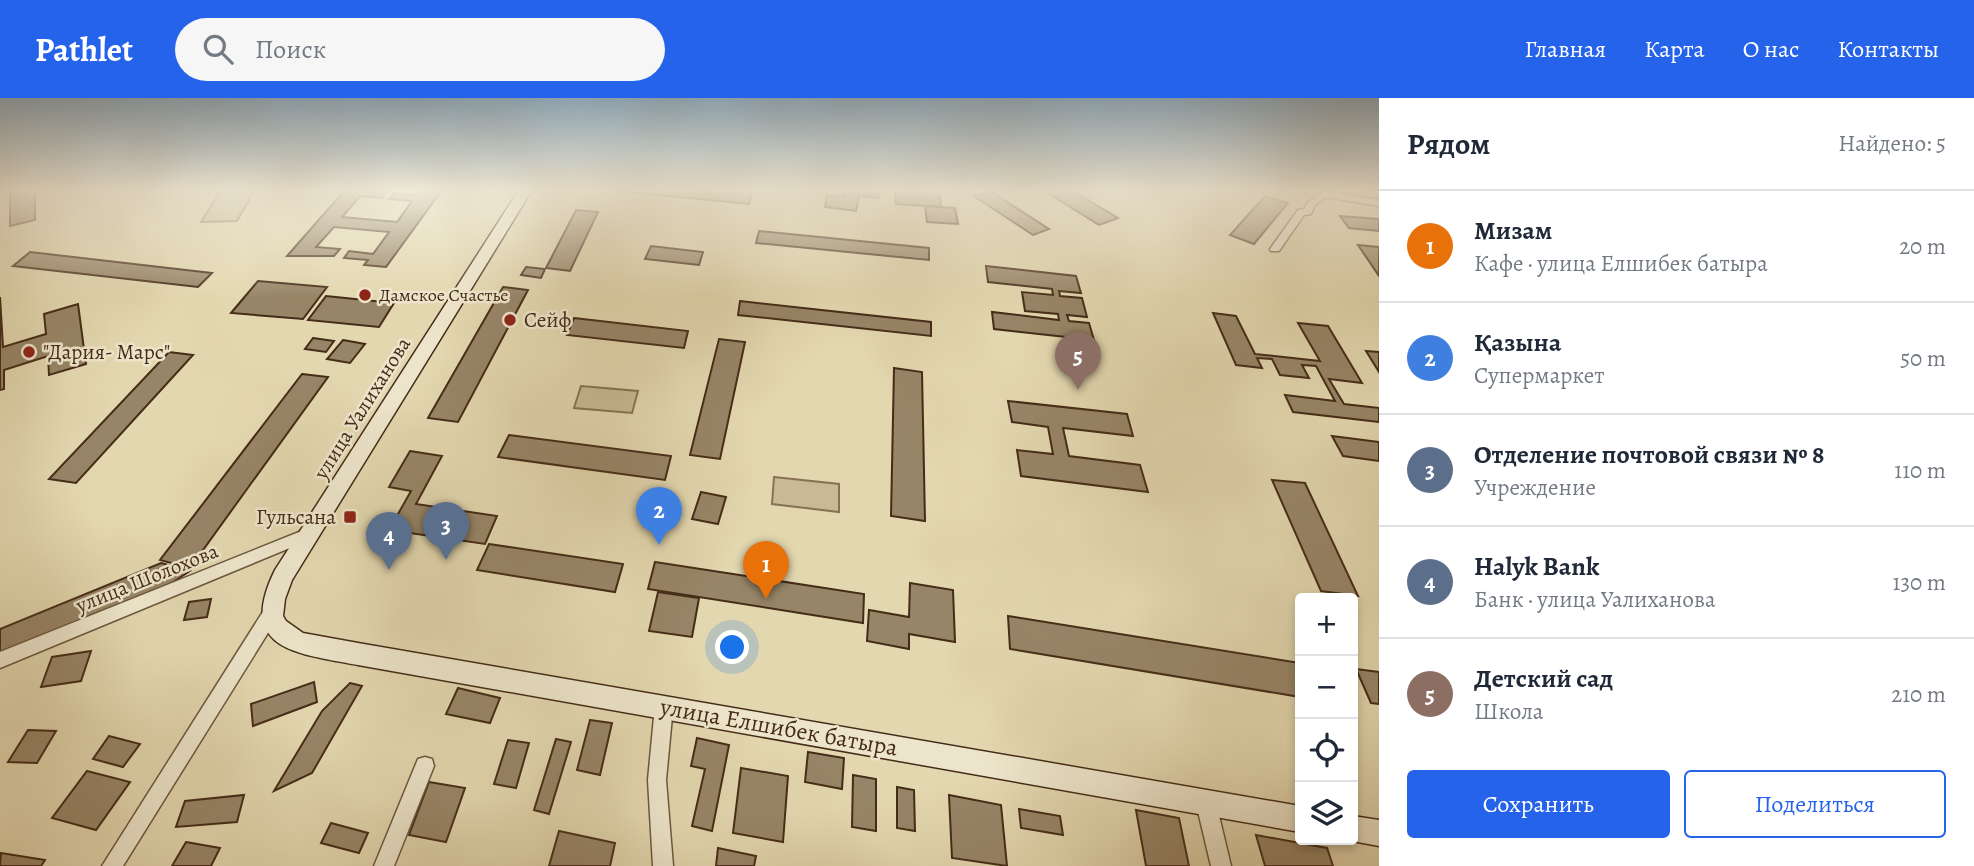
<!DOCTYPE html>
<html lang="ru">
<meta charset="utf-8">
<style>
:root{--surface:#fff;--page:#f6f6f7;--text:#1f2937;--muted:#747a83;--line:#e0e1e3;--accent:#2563eb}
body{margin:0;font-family:Alegreya,serif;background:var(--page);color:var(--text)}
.controls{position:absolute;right:21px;bottom:21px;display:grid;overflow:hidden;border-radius:7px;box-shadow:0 4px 10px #0003}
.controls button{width:63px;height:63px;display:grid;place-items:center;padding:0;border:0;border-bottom:2px solid var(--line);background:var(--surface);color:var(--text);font:35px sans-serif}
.you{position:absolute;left:733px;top:550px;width:24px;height:24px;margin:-18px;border:5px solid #fff;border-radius:50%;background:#1a73e8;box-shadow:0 0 0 10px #1a73e833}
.badge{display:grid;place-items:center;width:46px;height:46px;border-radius:50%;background:var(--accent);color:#fff;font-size:23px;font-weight:700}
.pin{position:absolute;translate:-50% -58px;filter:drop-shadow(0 2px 4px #0008)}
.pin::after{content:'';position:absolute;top:37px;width:24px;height:21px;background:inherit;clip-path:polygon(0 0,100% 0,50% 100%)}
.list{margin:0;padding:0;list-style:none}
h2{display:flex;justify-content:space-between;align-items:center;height:91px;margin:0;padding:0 28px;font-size:30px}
h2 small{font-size:23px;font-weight:400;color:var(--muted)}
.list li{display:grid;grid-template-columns:46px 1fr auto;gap:21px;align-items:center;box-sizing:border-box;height:112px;padding:0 28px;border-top:2px solid var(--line)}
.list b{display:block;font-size:26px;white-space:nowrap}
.list p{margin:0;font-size:23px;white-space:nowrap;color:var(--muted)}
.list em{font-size:23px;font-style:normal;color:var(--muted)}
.actions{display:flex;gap:14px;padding:21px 28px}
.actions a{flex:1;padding:16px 0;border:2px solid var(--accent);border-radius:7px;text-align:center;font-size:24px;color:var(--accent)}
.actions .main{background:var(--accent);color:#fff}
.icon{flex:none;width:38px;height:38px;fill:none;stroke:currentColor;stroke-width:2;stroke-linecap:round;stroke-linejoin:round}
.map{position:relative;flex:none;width:1379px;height:768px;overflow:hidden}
header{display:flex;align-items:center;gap:42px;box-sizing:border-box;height:98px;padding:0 35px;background:var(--accent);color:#fff}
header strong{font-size:33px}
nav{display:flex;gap:38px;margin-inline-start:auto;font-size:24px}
.search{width:490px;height:63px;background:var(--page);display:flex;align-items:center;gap:18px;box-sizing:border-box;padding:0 24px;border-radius:38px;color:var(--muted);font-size:26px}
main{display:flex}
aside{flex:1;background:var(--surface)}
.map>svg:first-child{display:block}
</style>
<header>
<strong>Pathlet</strong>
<div class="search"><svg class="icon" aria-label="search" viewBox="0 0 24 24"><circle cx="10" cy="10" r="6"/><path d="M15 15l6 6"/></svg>Поиск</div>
<nav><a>Главная</a><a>Карта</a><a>О нас</a><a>Контакты</a></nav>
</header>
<main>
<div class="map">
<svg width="1379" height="768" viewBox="0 0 1379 768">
<rect width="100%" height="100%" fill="#e3d7af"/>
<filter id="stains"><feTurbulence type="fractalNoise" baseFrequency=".00286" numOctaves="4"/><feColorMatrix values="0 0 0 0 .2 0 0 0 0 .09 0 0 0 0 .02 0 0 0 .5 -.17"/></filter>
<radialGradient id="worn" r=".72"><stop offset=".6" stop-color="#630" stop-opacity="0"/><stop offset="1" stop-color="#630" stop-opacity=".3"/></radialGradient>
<!-- green -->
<g fill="#c8ba95" stroke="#867356" stroke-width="2">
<polygon points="254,93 237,123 201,124 220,94"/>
<polygon points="581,288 638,293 632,315 574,310"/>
<polygon points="774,379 839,386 839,414 772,406"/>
</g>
<!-- building -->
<g fill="#978567" stroke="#452c18" stroke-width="2">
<polygon points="10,92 35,92 35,122 10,128"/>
<polygon points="345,92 386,94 382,100 360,98 342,119 397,124 412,103 389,101 394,95 417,97 421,92 442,92 386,169 364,167 368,162 344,160 349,153 373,156 389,134 334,129 316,149 340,151 334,158 287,158"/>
<polygon points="608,92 723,92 752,95 749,106"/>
<polygon points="845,92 879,92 878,100 859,98 856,113 825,109 827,97 844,98"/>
<polygon points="895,92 939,92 941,109 896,106"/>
<polygon points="1043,92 1071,92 1118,120 1099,127"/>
<polygon points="990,93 1049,131 1033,137 974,98"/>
<polygon points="1265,98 1288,105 1254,146 1230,137"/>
<polygon points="925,108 955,110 958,126 927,124"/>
<polygon points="576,112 598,114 570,173 546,170"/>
<polygon points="1340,118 1379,121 1379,133 1349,130"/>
<polygon points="759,133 929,150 929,162 756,145"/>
<polygon points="1358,147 1379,149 1379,178"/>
<polygon points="651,148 703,154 699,167 645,161"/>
<polygon points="30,154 212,175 198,189 13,168"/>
<polygon points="986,168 1076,178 1081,195 1059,193 1060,198 1082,200 1087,219 1067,217 1069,223 1089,225 1094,242 994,231 992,214 1059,222 1058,216 1025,213 1022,194 1053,197 1052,191 988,184"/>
<polygon points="526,169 545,171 541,180 521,177"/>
<polygon points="258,183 327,189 303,221 231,215"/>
<polygon points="503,189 528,192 458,324 428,320"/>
<polygon points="326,198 394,205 379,229 308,222"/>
<polygon points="0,199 3,249 46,236 44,216 78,206 86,266 49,277 48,258 4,272 4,291 0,292"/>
<polygon points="740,203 931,224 931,238 738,217"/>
<polygon points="1213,215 1236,218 1255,256 1320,263 1298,225 1328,228 1362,285 1329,281 1344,306 1379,310 1379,324 1293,314 1285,297 1335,303 1316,268 1302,267 1309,280 1280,277 1272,261 1257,260 1262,270 1236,267"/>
<polygon points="574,220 688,233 684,250 567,237"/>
<polygon points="313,240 334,243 326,254 305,251"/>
<polygon points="719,241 745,244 720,361 690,357"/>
<polygon points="343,242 365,246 350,265 327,261"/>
<polygon points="1366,253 1379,254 1379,274"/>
<polygon points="169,254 193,257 76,385 49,381"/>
<polygon points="894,270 922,274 925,423 891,418"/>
<polygon points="302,276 328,279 190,470 160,462"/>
<polygon points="1008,303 1127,316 1133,338 1063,330 1069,358 1140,367 1148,394 1021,378 1017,352 1053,356 1048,329 1012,324"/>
<polygon points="509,337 671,358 665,382 498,359"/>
<polygon points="1332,338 1379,344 1379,363 1343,358"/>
<polygon points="410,353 442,358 416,406 497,418 485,446 389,432 411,393 389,389"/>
<polygon points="1272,382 1305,385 1358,498 1321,493"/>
<polygon points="701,394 726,399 718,426 692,421"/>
<polygon points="489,446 623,466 615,494 477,472"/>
<polygon points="655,464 864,496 863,525 648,491"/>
<polygon points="161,465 190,473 164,490 0,558 0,531"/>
<polygon points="910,485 953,492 955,544 909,536 909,551 867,543 869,512 909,519"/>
<polygon points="658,494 699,500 692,539 649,533"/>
<polygon points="211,501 207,519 184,522 189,504"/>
<polygon points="1008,518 1300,565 1300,599 1010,551"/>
<polygon points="91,553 81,583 41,589 52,559"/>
<polygon points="1356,571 1379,574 1379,606 1371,605"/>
<polygon points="314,584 317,604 253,628 251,606"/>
<polygon points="350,585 362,588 312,675 274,693 322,613"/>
<polygon points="458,590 500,600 490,625 446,616"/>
<polygon points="590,622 612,625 600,677 577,672"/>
<polygon points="28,632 56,633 37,665 8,664"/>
<polygon points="109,638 140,646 123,669 93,661"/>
<polygon points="697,640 729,647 712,733 692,728 705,671 691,668"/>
<polygon points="556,641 571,644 549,716 534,712"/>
<polygon points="508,642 529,645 516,690 494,686"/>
<polygon points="808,654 844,660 842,691 805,684"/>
<polygon points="741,670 788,678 783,744 733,735"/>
<polygon points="87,673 130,684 96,732 52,720"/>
<polygon points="853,677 876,681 876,733 852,729"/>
<polygon points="429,684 465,690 446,744 409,737"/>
<polygon points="897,689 914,692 915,733 897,730"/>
<polygon points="244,697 237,724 176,729 185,703"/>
<polygon points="949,697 1001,707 1007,768 952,760"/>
<polygon points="1019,711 1060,718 1063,737 1021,730"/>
<polygon points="1136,712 1179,720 1189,768 1146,768"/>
<polygon points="331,725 368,735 359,755 321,745"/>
<polygon points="559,733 615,745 610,768 549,768"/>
<polygon points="1256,737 1327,750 1333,768 1265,768"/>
<polygon points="186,744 220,750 211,768 172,768"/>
<polygon points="718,750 756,758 754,768 716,768"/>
<polygon points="1,755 45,762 41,768 0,768"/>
</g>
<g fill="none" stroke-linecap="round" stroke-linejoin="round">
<defs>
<g id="street">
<polygon points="1324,93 1379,102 1379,108 1326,99 1315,107 1311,116 1304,117 1279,153 1271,153 1270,151 1298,112 1304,111 1308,104"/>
<polygon points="309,430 314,432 316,436 314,440 0,570 0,554"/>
<polygon points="270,510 276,512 278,517 276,522 123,768 102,768 264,512"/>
<polygon points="664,600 670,602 673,608 666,682 673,768 653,768 648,682 655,608 658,602"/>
<polygon points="425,659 432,661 434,668 394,768 374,768 418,661"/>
<polygon points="1206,695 1213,698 1216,705 1231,768 1211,768 1196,705 1199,698"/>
</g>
<g id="secondary">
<path d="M519,92H532L292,482L285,501L283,518L286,523L303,535L358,545L1300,708V734L358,567C296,555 236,552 275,472Z"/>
<polygon points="1353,718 1379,722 1379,748 1347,742 1353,742"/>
</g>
</defs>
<!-- street casing -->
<use href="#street" stroke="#6c573e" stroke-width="3"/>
<!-- secondary casing -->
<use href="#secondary" stroke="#452c18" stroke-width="3"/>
<!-- street -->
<use href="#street" fill="#ede5cb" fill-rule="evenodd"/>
<!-- secondary -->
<use href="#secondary" fill="#ede5cb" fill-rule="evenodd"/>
</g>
<!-- sky -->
<linearGradient id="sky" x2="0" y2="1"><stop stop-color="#90abbd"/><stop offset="0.46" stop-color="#f2eddb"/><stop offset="1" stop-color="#f2eddb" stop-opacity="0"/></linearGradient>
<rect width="1379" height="200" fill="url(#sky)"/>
<!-- markers -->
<g fill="#8f2418" stroke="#ede5cb" stroke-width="2.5">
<circle cx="365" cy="197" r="7"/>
<circle cx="510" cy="222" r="7"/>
<circle cx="29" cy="254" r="7"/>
<rect x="343" y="412" width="14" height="14" rx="3.5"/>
</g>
<g text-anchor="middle" stroke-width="5" stroke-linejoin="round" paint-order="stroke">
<!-- far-poi labels -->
<g font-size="18" fill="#452c18" stroke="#ede5cb" text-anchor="start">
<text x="379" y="203">Дамское Счастье</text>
</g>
<!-- poi labels -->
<g font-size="21" fill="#452c18" stroke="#ede5cb" text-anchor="start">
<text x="524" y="229">Сейф</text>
<text x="43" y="261">"Дария- Марс"</text>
<text x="336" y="426" text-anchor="end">Гульсана</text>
</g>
<!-- street labels -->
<g font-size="21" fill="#452c18" stroke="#ede5cb">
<text transform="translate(362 310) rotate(-58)" y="7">улица Уалиханова</text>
<text transform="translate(147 480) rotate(-22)" y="7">улица Шолохова</text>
</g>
<!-- near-street labels -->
<g font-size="24" fill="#452c18" stroke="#ede5cb">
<text transform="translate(779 629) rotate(10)" y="8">улица Елшибек батыра</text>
</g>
</g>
<rect width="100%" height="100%" filter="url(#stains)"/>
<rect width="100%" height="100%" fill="url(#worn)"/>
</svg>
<div class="controls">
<button>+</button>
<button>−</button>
<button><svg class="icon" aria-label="locate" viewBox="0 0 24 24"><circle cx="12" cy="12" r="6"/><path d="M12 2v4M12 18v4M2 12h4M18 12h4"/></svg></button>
<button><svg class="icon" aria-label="layers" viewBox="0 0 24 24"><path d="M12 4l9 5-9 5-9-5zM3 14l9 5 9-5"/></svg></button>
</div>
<div class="you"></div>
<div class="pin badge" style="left:766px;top:501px;background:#e8710a">1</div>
<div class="pin badge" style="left:659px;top:447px;background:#3f7fe0">2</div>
<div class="pin badge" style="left:446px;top:462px;background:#5c6f8a">3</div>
<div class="pin badge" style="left:389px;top:472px;background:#5c6f8a">4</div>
<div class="pin badge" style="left:1078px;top:292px;background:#8d6e63">5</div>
</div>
<aside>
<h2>Рядом<small>Найдено: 5</small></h2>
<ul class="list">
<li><span class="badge" style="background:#e8710a">1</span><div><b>Мизам</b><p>Кафе · улица Елшибек батыра</p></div><em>20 m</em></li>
<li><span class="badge" style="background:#3f7fe0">2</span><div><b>Қазына</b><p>Супермаркет</p></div><em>50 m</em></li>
<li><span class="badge" style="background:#5c6f8a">3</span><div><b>Отделение почтовой связи № 8</b><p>Учреждение</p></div><em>110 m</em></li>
<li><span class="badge" style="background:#5c6f8a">4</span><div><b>Halyk Bank</b><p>Банк · улица Уалиханова</p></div><em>130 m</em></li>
<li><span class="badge" style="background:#8d6e63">5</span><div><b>Детский сад</b><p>Школа</p></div><em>210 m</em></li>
</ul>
<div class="actions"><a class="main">Сохранить</a><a>Поделиться</a></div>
</aside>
</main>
